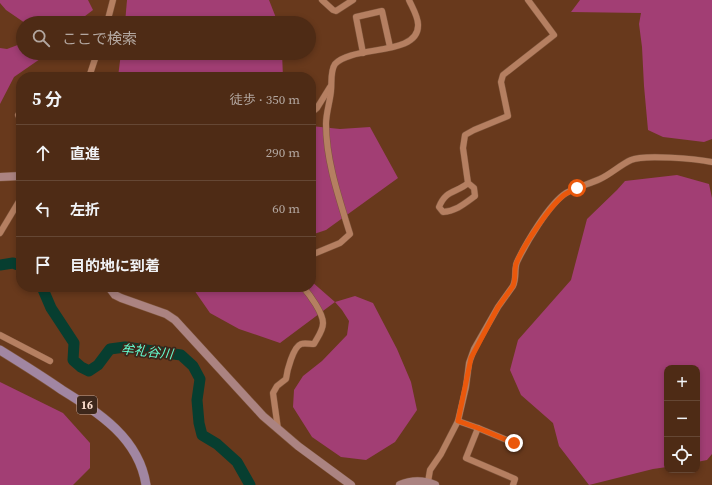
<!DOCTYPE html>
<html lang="ja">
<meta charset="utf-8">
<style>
:root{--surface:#4e2b15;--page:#583722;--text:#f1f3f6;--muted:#b3a7a0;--line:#654734}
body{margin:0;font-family:"Source Serif 4","Noto Sans JP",serif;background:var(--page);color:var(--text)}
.controls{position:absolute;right:12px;bottom:12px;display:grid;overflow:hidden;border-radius:8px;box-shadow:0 2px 6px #0003}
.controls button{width:36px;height:36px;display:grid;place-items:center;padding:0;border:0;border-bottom:1px solid var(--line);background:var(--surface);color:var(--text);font:20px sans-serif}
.stop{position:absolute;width:12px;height:12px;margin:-9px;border:3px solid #ea580c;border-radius:50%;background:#fff}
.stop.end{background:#ea580c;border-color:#fff;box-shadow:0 1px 4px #0008}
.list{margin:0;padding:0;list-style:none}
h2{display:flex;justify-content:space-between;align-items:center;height:52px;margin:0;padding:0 16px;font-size:17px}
h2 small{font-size:13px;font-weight:400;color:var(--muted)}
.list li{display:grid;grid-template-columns:26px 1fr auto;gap:12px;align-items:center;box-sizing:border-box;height:56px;padding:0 16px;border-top:1px solid var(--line)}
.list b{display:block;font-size:15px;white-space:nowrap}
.list em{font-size:13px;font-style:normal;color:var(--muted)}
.icon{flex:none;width:22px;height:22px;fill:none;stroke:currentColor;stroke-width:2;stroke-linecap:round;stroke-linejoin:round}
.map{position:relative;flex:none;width:712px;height:485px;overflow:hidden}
.search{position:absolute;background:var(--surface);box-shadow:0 2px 6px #0003;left:16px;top:16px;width:300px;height:44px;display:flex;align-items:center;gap:10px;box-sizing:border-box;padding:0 14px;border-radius:22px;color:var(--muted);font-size:15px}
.panel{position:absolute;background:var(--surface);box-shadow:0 2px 6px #0003;left:16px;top:72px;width:300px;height:220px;border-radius:16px}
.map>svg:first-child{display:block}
</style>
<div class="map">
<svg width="712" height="485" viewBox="0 0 712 485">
<rect width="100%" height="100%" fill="#68391c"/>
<!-- green -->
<g fill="#a23e74">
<polygon points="0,0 88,0 93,10 76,23 25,23 6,10 0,3"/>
<polygon points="127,0 269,0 278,23 125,23"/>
<polygon points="580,0 712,0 712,139 704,142 663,137 648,130 644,86 642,47 639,24 641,13 571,12"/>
<polygon points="23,43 23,53 42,53 40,59 14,77 0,104 0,48 7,49"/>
<polygon points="121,53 282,53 283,77 118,77"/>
<polygon points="311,126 340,129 370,127 398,178 326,230 311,235"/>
<polygon points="677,175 709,184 712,198 712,454 707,460 697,462 697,368 667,368 667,467 653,469 589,485 559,446 553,423 521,395 510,370 518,340 571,280 587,219 617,190 625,181"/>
<polygon points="311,281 335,302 355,296 373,303 397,349 411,382 417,410 395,442 366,460 341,457 312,437 293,407 294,390 303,376 322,361 347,335 349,321 342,310 335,302 280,343 239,329 210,313 192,287 311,287"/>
<polygon points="0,382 63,413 90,443 90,468 73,485 0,485"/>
</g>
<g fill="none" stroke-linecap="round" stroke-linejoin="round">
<!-- river -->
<g stroke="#073e30" stroke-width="11">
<polyline points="0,265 13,263 21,266"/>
<polyline points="42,287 51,308 74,343 73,360 81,367 89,371 98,365 110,349 125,347 181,355 193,366 200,379 197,400 199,423 202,435 217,444 237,462 250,485"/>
</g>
<defs>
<g id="street">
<polyline points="322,0 333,10 336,11 353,0"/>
<polyline points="107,23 113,0"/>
<polyline points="363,53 356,17 382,11 390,47"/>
<polyline points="72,77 74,77"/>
<polyline points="89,77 97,53"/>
<polyline points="21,111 18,115 21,121"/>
<polyline points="311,113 317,108 330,87"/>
<polyline points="21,137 21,144"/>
<path d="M468,183C457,193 446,189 439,207L443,212C456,211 464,204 475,196L474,188L468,183L463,148L465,135L474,130L508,116L501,82L503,75L554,35L528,0"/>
<polyline points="0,233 21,198"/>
<path d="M311,255L340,243L350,234C339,198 326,161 326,124C326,113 330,102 331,91C332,83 330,71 335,64C352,45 418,56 418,26C419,18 412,7 409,0"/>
<polyline points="0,335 50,361"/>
<polyline points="458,421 478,428 466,458 515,479 513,485"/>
<polyline points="478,428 514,443"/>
<path d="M278,429L273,393L277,386L286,379C287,371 293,347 301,344C304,343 310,344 314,344C317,338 323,331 323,323C323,313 310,295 303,287"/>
<path d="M428,482L430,470L441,454L458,421L466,387L469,363L474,349L498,307L513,286C517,278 514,269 517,262C526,243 549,204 566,193C577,187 589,184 600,179C611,174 620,165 631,160C644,154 697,159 712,162"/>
</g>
<g id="secondary">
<polyline points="0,177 21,176"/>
<polyline points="109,287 115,295 121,298 166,314 175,320 263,416 298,446 351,485"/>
<path d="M400,485C412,480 423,480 435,485"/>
</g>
<path id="primary" d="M0,350C21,363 42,376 62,390C99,413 139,438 146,485"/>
</defs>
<!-- street casing -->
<use href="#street" stroke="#7d543a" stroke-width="7"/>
<!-- secondary casing -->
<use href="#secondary" stroke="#7d543a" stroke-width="9"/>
<!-- primary casing -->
<use href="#primary" stroke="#7d543a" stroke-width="10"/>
<!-- street -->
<use href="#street" stroke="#b57f61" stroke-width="6"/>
<!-- secondary -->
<use href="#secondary" stroke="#ab8381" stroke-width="8"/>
<!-- primary -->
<use href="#primary" stroke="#a186a2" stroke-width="9"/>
</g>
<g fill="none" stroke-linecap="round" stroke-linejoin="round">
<!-- route -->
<path stroke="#ea580c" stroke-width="5" d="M514,443L478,428L458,421L471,358L498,307L513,286C516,279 514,271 516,264C523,246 549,207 564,195C568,192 573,190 577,188"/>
</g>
<g text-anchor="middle" stroke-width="3.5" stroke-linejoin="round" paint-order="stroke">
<!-- shield labels -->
<rect fill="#3d271b" stroke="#c4a89a" stroke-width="1" x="77" y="396" width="20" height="18" rx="3"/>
<g font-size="11" font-weight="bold" fill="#fee0d0">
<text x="87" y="409">16</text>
</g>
<!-- water labels -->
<g font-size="13" font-style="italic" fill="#64fdcf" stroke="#3d271b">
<text transform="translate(147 351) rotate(6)" y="5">牟礼谷川</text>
</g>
</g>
</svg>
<div class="controls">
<button>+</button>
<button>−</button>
<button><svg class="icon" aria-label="locate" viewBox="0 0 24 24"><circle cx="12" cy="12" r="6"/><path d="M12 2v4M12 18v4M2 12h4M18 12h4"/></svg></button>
</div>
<div class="stop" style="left:577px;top:188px"></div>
<div class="stop end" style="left:514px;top:443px"></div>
<div class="search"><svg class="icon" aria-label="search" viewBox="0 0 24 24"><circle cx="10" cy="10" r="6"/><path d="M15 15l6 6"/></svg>ここで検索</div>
<section class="panel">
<h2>5 分<small>徒歩 · 350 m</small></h2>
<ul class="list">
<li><svg class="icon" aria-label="ahead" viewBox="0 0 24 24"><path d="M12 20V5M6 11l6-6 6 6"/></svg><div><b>直進</b></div><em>290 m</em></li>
<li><svg class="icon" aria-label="left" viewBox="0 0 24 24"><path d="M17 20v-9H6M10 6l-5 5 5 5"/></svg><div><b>左折</b></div><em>60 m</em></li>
<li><svg class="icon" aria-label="arrive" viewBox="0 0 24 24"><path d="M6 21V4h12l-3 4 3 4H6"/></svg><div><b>目的地に到着</b></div></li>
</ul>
</section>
</div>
